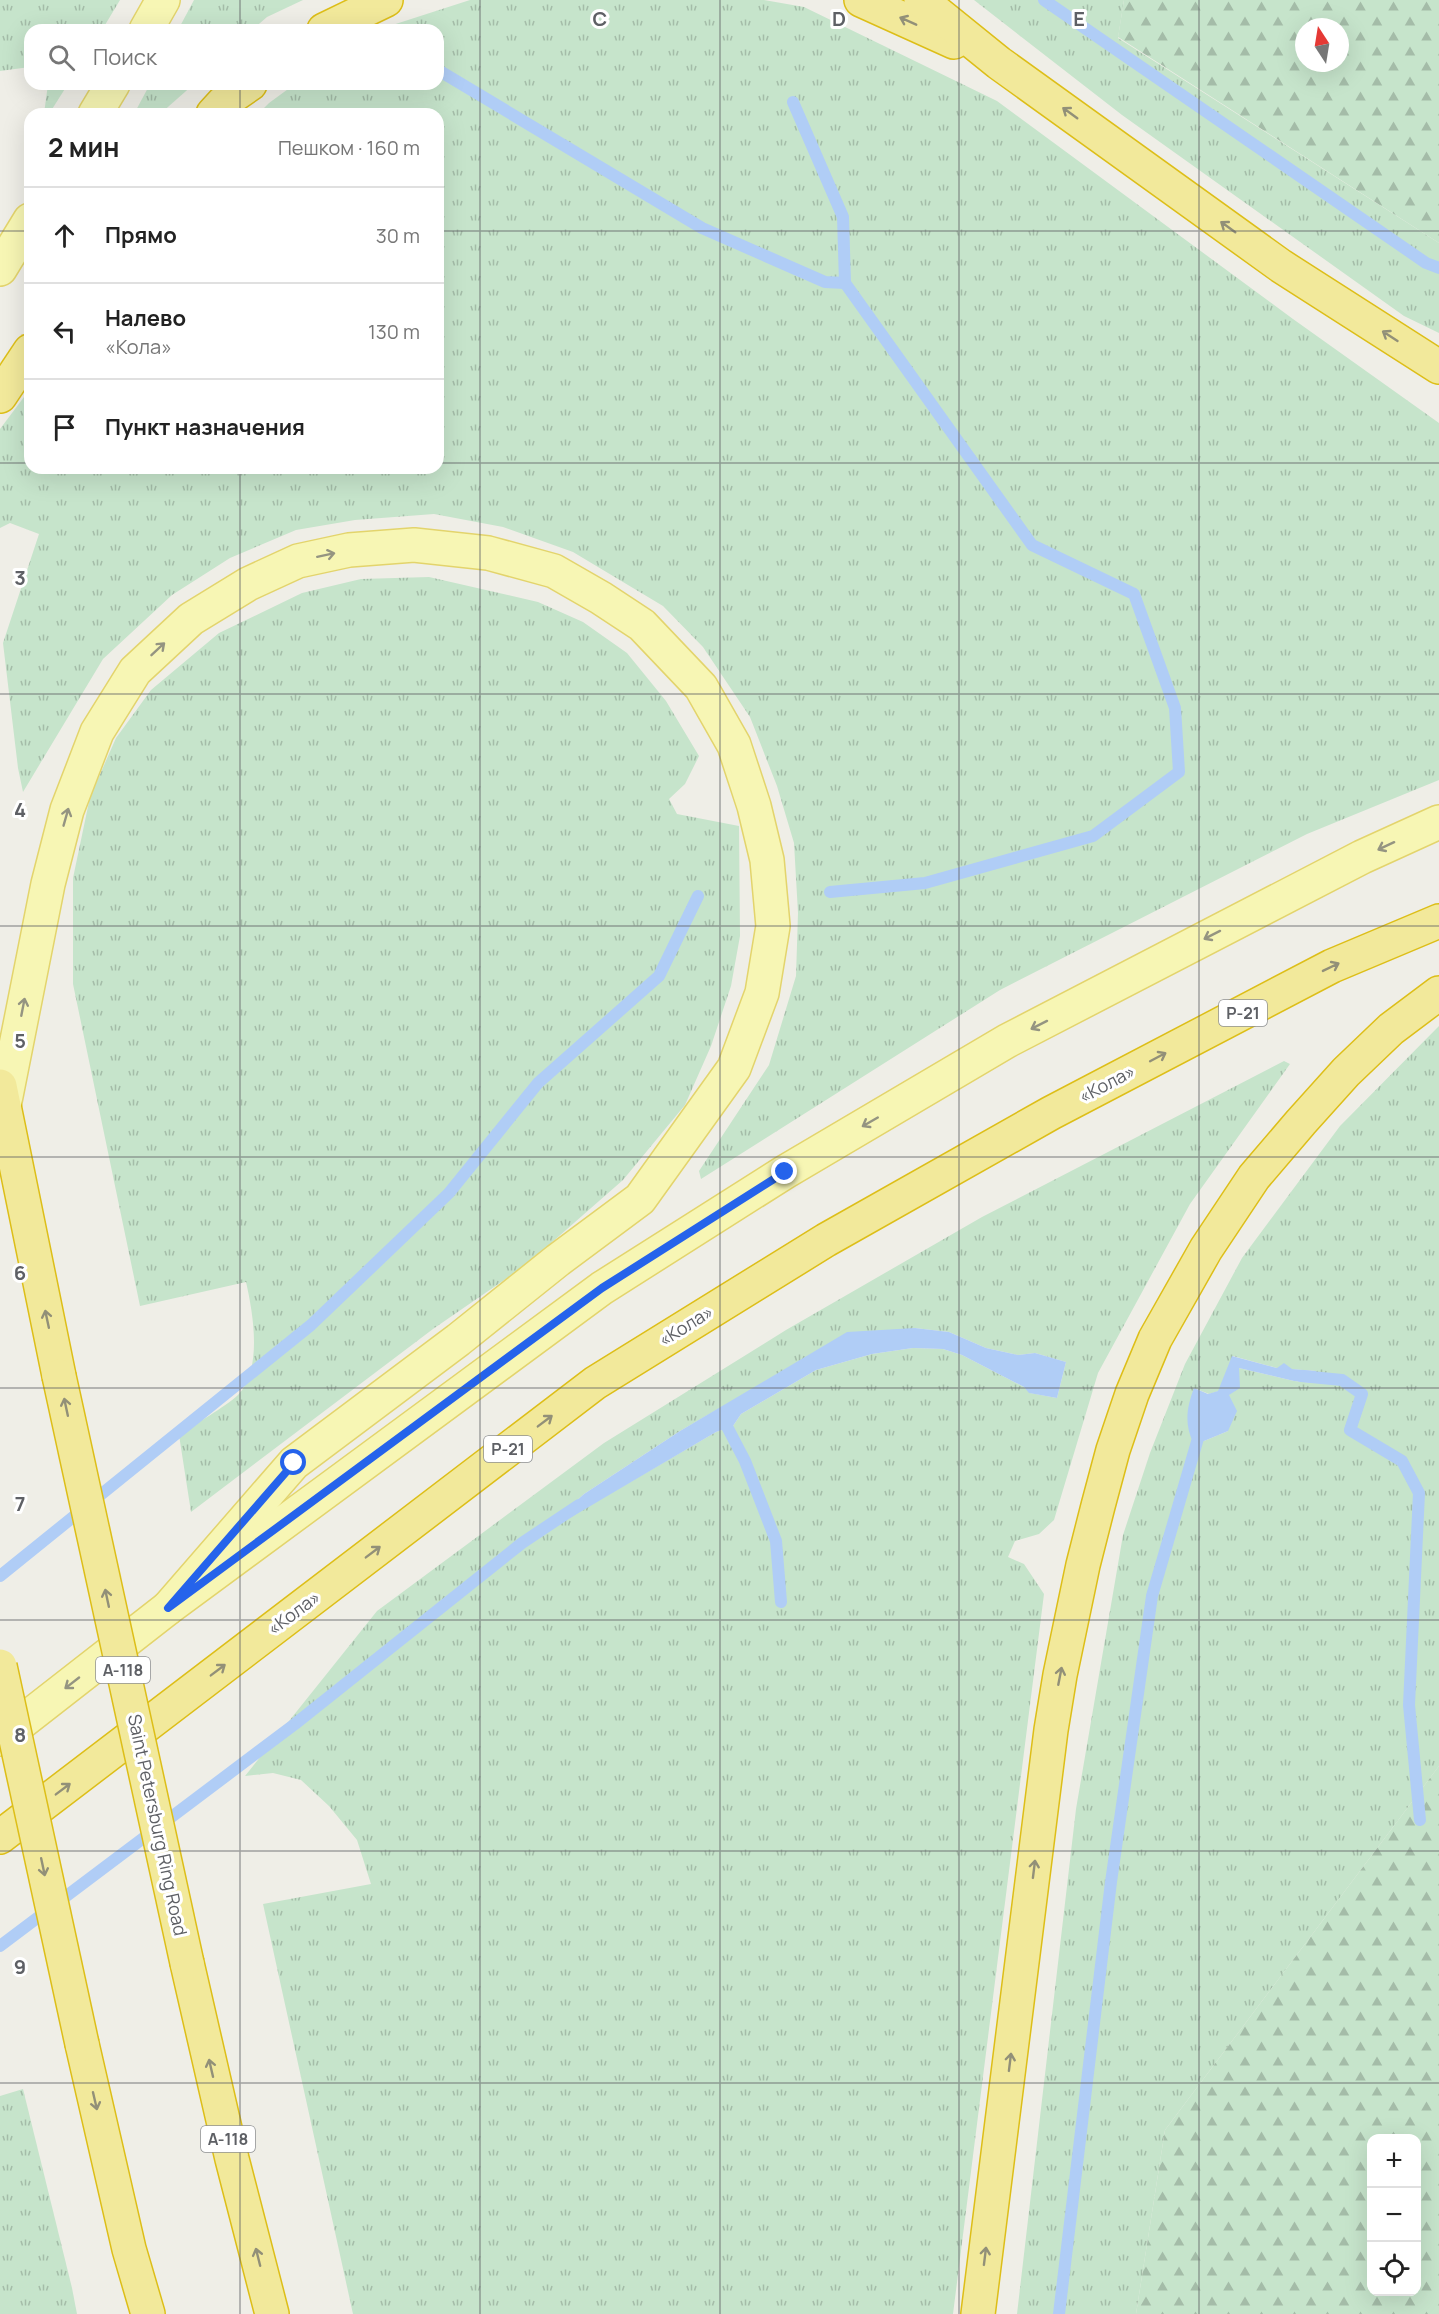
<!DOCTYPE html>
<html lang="ru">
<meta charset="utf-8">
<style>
:root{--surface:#fff;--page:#f2f2f2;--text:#222;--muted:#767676;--line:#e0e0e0}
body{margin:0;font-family:Manrope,sans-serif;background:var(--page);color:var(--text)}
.controls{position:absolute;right:18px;bottom:18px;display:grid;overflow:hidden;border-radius:12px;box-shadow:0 6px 24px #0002}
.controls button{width:54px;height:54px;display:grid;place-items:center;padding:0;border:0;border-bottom:2px solid var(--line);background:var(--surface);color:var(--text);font:30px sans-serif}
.compass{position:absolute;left:1295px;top:18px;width:54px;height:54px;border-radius:50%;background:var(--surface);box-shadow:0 6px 24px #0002;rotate:348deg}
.stop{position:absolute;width:18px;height:18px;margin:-14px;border:4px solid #2563eb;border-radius:50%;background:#fff}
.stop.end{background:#2563eb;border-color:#fff;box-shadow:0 2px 6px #0008}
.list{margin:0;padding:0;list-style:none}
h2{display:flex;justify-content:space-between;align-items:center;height:78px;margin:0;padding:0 24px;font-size:26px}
h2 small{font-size:20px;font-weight:400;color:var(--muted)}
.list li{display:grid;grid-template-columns:39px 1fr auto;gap:18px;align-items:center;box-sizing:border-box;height:96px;padding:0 24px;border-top:2px solid var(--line)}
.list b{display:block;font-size:22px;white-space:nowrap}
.list p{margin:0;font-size:20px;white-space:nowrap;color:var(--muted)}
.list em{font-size:20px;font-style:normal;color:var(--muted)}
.icon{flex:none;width:33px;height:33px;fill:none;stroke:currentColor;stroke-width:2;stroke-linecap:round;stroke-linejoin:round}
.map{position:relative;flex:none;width:1439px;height:2314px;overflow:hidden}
.search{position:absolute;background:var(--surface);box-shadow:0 6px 24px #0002;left:24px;top:24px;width:420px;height:66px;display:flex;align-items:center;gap:15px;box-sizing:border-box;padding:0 21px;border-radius:18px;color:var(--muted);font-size:22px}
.panel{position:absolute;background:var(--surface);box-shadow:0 6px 24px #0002;left:24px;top:108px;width:420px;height:366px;border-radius:18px}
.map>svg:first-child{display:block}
</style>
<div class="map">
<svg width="1439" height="2314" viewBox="0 0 1439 2314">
<defs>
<pattern id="grass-tufts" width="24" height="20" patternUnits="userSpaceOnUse" patternTransform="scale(1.5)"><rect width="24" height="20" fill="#c6e4cb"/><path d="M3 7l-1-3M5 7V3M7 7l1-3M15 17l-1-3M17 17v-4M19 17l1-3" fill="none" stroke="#a4bca8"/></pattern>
<pattern id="forest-firs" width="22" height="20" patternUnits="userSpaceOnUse" patternTransform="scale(1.5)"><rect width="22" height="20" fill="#c6e4cb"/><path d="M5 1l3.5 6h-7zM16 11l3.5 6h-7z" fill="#a4bca8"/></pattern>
</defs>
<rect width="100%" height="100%" fill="#efeee7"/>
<!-- grass -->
<g fill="url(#grass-tufts)" fill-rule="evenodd">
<polygon points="0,0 120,0 102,30 30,30 30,67 0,71"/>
<polygon points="194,0 303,0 267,17 252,30 178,30"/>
<polygon points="470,0 764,0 804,7 997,101 1293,319 1439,423 1439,780 1307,834 1000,990 701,1179 699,1171 769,1065 796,976 798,913 794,843 777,786 750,717 703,647 663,606 573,552 503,527 434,514 355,520 296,530 230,558 172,595 103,659 23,792 18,768 3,643 39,534 10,523 0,528 0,429 30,389 30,468 438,468 438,114 258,114 269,103 295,84 438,84 438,30 377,30"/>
<polygon points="974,0 1124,0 1118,38 1439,243 1439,333 1404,316 1122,115"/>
<polygon points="48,84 68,84 49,114 44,114"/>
<polygon points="150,84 194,84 160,114 134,114"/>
<path d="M429,577L538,602L583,622L627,653L666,701L699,756L685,784L669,799L677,814L739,826L740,936L731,986L711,1046L685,1105L623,1180L526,1265L433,1329L191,1512L179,1435C196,1423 224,1408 238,1395C263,1369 253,1313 246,1282L140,1306L73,984V878L90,797L116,738L151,690L219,633L302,593L361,579Z"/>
<path d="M1439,1026V1766L1165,2130L1136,2314H1017L1076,1809L1123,1535L1150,1453L1185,1364L1242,1258L1340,1126ZM1233,1356L1277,1368L1316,1371L1314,1383L1294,1381L1239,1368L1229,1395L1228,1431L1204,1441L1194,1388L1209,1394L1219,1391Z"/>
<path d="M1284,1061L1290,1064L1190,1204L1098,1373L1054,1520L1039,1534L1015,1541L1008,1557L1024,1564L1044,1594L953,2314H353L263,1904L371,1884L357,1840L329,1806L301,1780L273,1773L245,1776L377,1611L604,1443L786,1330L982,1217ZM915,1328L949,1332L986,1348L1018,1355L1035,1353L1066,1362L1057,1398L1030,1393L1024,1387L962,1355L943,1349L913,1348L872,1354L816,1370L741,1414L733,1426L716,1432L570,1517L565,1511L584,1494L680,1431L718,1409Z"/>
<polygon points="23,2089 72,2288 77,2314 0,2314 0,2096"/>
</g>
<!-- forest -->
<g fill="url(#forest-firs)" fill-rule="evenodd">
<path d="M1124,0H1439V243L1118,37ZM1304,27H1340V63H1304Z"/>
<path d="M1439,1766V2314H1136L1165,2130ZM1372,2138H1416V2292H1372Z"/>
</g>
<!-- water -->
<g fill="#b0cdf6">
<polygon points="915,1328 949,1332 986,1348 1018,1355 1035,1353 1066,1362 1057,1398 1029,1393 1024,1387 962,1355 943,1349 913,1348 872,1354 816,1370 741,1414 733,1426 716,1432 570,1518 565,1511 584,1494 680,1431 847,1332"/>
<path d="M1232,1356L1277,1368L1284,1363L1292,1369L1316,1371L1314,1383L1294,1381L1239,1368L1240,1388L1229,1395L1237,1411L1228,1431L1204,1441L1193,1442C1184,1423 1187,1407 1194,1388L1208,1394L1218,1391Z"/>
</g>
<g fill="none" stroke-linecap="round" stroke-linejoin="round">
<!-- stream -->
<g stroke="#b0cdf6" stroke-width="12">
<polyline points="1044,0 1426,263 1439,268"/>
<polyline points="438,70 702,228 825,282 845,283"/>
<polyline points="793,102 843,217 845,283 1032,545 1134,594 1175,708 1179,772 1093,836 925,883 830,892"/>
<polyline points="1301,1376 1342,1380 1362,1394 1350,1430 1402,1461 1419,1493 1409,1705 1420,1820"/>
<polyline points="722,1417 745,1461 776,1541 781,1602"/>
<polyline points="0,1576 311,1325 449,1193 538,1083 659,976 698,896"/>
<polyline points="0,1946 295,1724 522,1543 579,1505"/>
<polyline points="1059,2314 1111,1882 1152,1596 1201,1428"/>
</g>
<defs>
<g id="major">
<polyline points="146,30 163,0"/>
<polyline points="95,114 113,84"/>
<polyline points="0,269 30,220"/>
<polyline points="4,1106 48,884 67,810 97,732 135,671 191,619 248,584 298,561 349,550 414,545 488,553 554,571 601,598 642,625 701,687 734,745 754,806 767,860 773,926 762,993 734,1068 640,1199 558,1260 458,1340 294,1463 168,1608"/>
<polyline points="0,1739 168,1608 602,1288 785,1172 1007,1041 1362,857 1439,822"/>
</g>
<g id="highway">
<polyline points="861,0 954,42"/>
<polyline points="921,0 999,63 1281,266 1439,367"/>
<polyline points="324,30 386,0"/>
<polyline points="213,114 224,102 250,84"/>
<polyline points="0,396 30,351"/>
<polyline points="0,1086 59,1376"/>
<polyline points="0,1837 595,1383 826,1240 1051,1113 1332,966 1439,921"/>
<polyline points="187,1963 232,2159 272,2314"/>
<polyline points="82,2044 129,2249 148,2314"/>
<polyline points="978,2314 1051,1730 1060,1675 1083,1565 1098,1506 1113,1450 1132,1394 1155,1339 1206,1249 1254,1177 1301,1122 1346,1072 1391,1029 1439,993"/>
</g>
</defs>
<!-- major casing -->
<use href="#major" stroke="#e3d46c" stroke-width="36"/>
<!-- highway casing -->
<use href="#highway" stroke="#ddbe18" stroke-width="36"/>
<!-- major -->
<use href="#major" stroke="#f7f6b4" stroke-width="33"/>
<!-- highway -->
<use href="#highway" stroke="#f2e99b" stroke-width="33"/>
<defs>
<g id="highway-bridge">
<polyline points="59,1376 187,1963"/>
<polyline points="0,1666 82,2044"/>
</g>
</defs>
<!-- highway-bridge casing -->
<use href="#highway-bridge" stroke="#ddbe18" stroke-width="36" stroke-linecap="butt"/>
<!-- highway-bridge -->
<use href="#highway-bridge" stroke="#f2e99b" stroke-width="33"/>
</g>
<!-- one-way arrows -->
<defs><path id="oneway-shaft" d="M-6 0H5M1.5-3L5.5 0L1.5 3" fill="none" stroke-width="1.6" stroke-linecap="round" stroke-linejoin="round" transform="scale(1.5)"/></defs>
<g stroke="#929078">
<use href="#oneway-shaft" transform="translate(908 21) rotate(-156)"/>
<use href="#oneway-shaft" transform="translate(1070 113) rotate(-144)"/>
<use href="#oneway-shaft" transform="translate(1228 227) rotate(-144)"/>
<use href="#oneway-shaft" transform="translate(1390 336) rotate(-147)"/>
<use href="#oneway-shaft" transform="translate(1331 967) rotate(-26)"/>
<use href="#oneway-shaft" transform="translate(1158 1057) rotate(-28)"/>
<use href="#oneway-shaft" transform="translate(47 1319) rotate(-102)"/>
<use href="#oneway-shaft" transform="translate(66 1407) rotate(-102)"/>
<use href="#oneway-shaft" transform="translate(545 1421) rotate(-37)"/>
<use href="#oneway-shaft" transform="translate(373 1552) rotate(-37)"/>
<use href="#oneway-shaft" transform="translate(107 1598) rotate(-102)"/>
<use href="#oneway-shaft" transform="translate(218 1670) rotate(-37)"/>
<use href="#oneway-shaft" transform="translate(1060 1676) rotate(-79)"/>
<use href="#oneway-shaft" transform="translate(63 1789) rotate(-37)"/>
<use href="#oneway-shaft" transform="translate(43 1867) rotate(78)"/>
<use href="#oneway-shaft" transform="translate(1034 1869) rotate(-83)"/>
<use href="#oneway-shaft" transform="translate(1010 2062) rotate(-83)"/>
<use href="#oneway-shaft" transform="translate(211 2068) rotate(-103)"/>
<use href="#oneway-shaft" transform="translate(95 2101) rotate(77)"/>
<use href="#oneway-shaft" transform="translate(985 2256) rotate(-83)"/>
<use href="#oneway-shaft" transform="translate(258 2257) rotate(-104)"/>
</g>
<g stroke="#949481">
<use href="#oneway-shaft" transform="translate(326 555) rotate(-12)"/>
<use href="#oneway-shaft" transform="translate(158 649) rotate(-43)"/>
<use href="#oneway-shaft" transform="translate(66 817) rotate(-74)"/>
<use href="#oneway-shaft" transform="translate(1386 846) rotate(155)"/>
<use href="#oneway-shaft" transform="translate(1212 935) rotate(153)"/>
<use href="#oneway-shaft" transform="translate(23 1007) rotate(-79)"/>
<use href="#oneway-shaft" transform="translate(1039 1025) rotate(153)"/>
<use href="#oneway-shaft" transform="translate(870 1122) rotate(150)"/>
<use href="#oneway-shaft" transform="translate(72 1683) rotate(142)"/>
</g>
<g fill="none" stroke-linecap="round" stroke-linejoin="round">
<!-- route -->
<polyline stroke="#2563eb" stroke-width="8" points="294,1463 168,1608 602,1288 785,1172"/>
</g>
<!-- grid -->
<path fill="none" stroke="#5e6065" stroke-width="1.5" stroke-opacity="0.55" d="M240,0V30M480,0V2314M720,0V2314M959,0V2314M1199,0V2314M240,84V114M0,231H30M438,231H1439M0,463H30M438,463H1439M240,468V2314M0,694H1439M0,926H1439M0,1157H1439M0,1388H1439M0,1620H1439M0,1851H1439M0,2083H1439"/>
<g text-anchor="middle" stroke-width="6" stroke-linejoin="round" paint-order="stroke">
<!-- shield labels -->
<g fill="#fff" stroke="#8e9093" stroke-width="1.5">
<rect x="1219" y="1000" width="48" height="26" rx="4.5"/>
<rect x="484" y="1436" width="48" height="26" rx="4.5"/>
<rect x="96" y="1657" width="54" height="26" rx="4.5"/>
<rect x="201" y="2126" width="54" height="26" rx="4.5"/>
</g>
<g font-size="16" font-weight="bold" fill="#5e6065">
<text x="1243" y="1019">Р-21</text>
<text x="508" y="1455">Р-21</text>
<text x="123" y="1676">А-118</text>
<text x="228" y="2145">А-118</text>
</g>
<!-- street labels -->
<g font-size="18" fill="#5e6065" stroke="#fff">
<text transform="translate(1107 1084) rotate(-28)" y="6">«Кола»</text>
<text transform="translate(686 1326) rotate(-32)" y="6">«Кола»</text>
<text transform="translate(294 1613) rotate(-37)" y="6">«Кола»</text>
<text transform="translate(157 1825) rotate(78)" y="6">Saint Petersburg Ring Road</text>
</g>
</g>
<g font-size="20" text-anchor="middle" font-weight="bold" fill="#5e6065" stroke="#fff" stroke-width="6" stroke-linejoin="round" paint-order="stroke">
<text x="600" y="26">C</text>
<text x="839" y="26">D</text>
<text x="1079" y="26">E</text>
<text x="20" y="585">3</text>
<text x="20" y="817">4</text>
<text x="20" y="1048">5</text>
<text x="20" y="1280">6</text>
<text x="20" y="1511">7</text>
<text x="20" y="1742">8</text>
<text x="20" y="1974">9</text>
</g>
</svg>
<div class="controls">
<button>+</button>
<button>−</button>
<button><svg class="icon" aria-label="locate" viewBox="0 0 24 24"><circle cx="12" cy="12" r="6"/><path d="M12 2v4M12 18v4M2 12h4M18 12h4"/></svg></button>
</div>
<svg class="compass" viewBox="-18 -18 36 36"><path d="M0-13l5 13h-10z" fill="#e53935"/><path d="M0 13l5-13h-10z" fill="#767676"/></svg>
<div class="stop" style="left:294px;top:1463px"></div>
<div class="stop end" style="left:785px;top:1172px"></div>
<div class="search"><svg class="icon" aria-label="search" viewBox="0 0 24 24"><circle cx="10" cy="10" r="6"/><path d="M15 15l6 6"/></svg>Поиск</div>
<section class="panel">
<h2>2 мин<small>Пешком · 160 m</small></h2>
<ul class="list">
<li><svg class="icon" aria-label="ahead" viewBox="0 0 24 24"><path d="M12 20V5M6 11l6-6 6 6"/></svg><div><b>Прямо</b></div><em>30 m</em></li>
<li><svg class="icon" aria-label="left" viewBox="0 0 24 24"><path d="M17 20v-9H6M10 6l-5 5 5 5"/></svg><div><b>Налево</b><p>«Кола»</p></div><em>130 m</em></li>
<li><svg class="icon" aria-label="arrive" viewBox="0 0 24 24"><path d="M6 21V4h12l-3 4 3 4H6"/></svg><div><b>Пункт назначения</b></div></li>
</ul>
</section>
</div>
